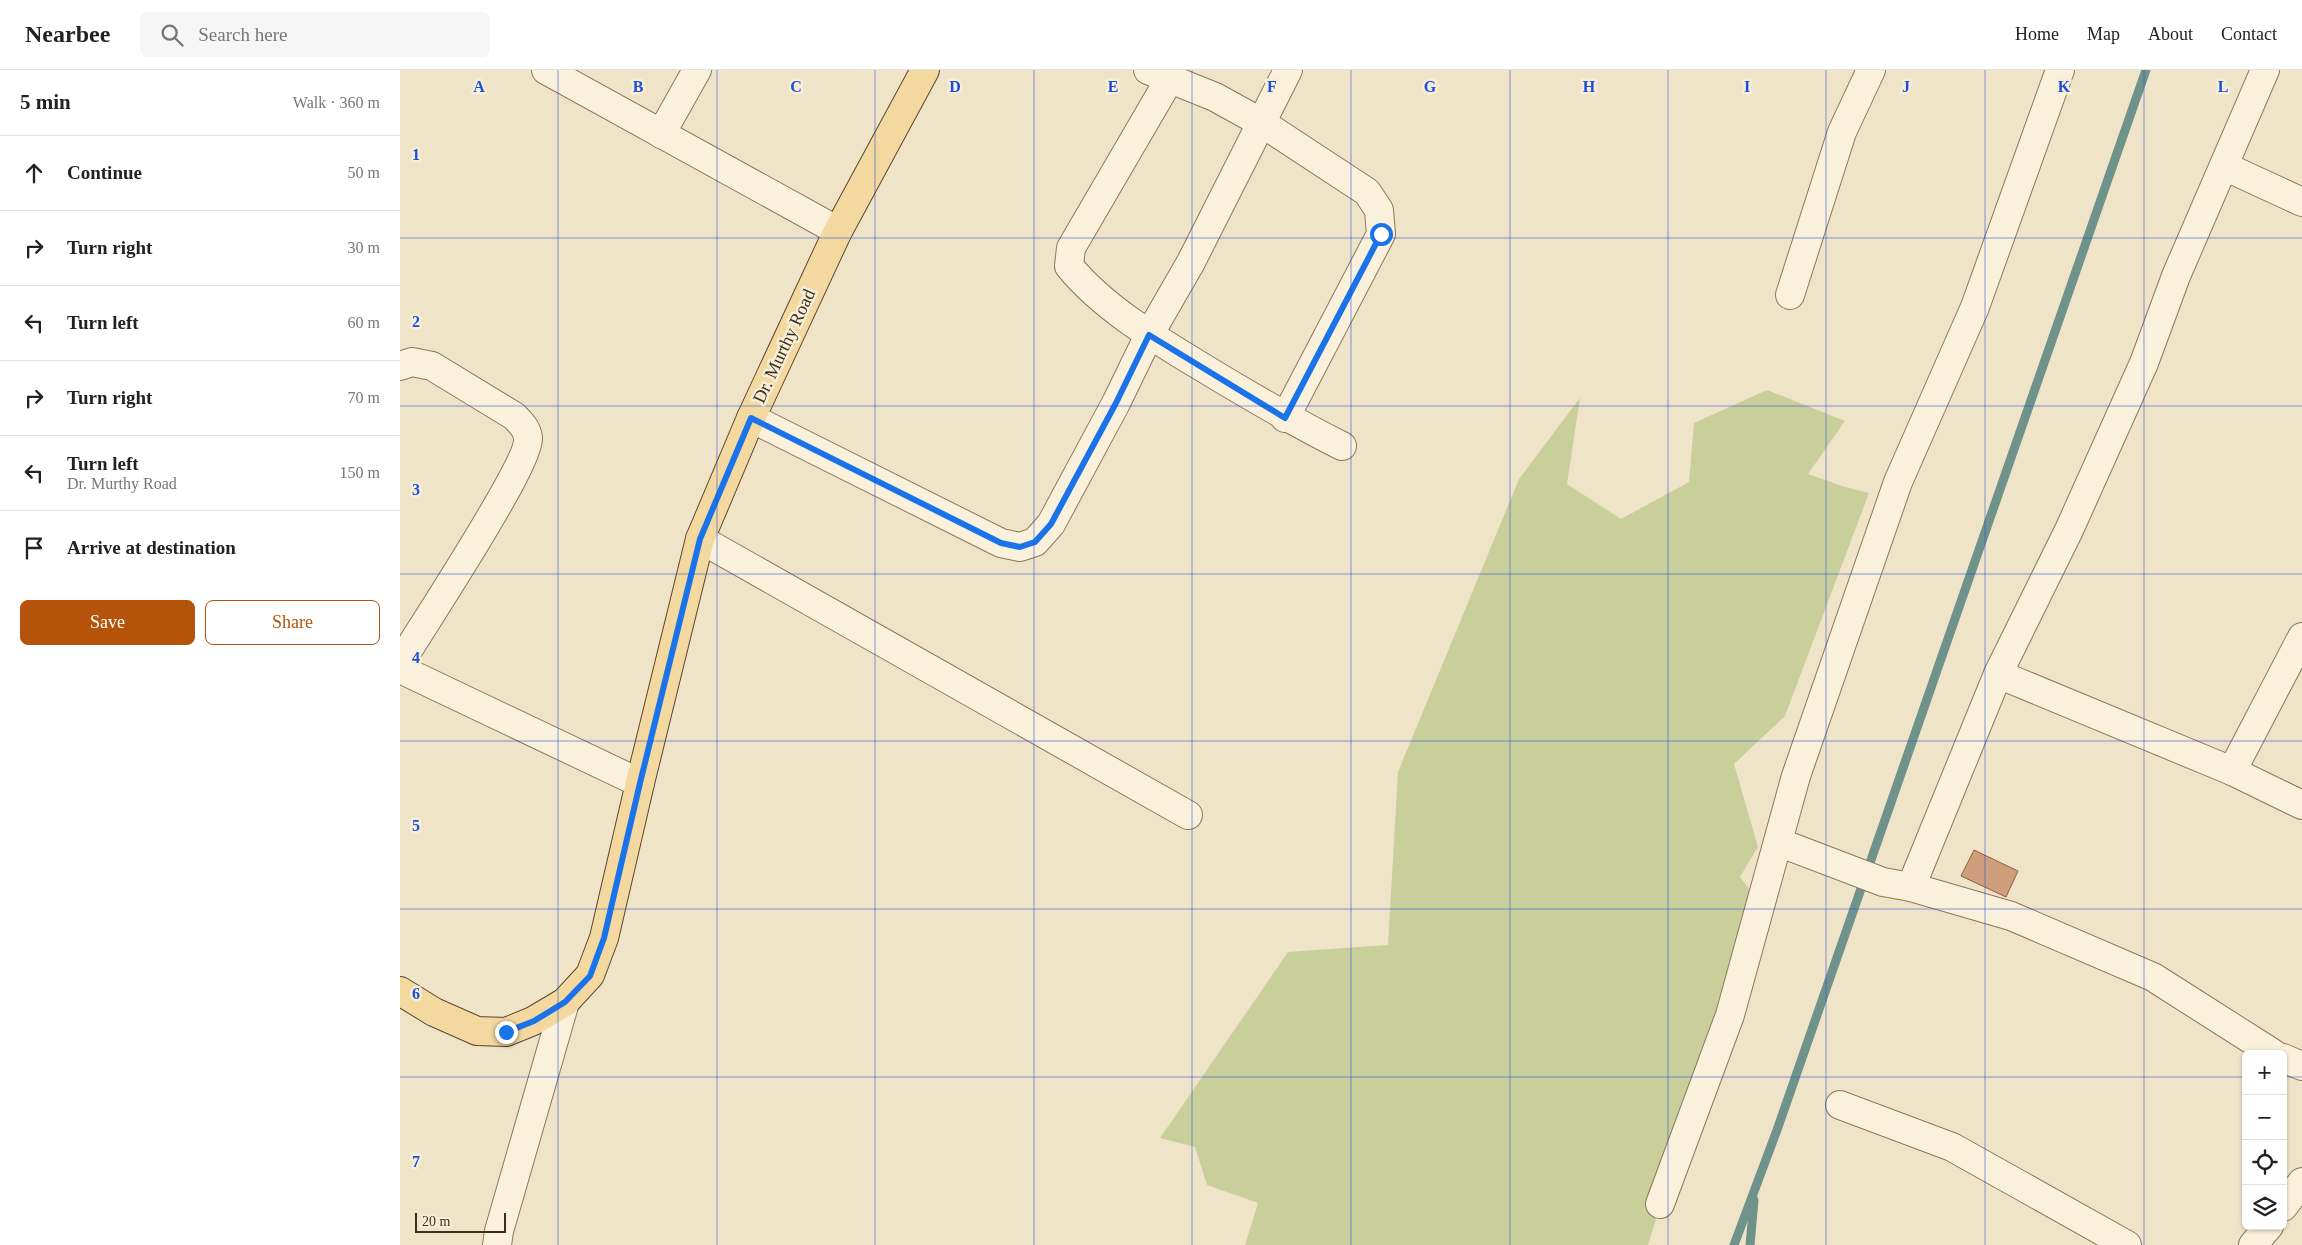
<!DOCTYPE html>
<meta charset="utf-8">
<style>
:root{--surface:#fff;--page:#f6f6f6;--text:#222;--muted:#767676;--line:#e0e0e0;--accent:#b45309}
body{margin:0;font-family:"Times New Roman",serif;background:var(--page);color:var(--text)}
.controls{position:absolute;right:15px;bottom:15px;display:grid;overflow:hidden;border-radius:8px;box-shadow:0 1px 4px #0004}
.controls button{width:45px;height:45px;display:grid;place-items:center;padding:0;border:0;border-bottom:1px solid var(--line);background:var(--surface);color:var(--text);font:25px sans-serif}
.scale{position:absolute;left:15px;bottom:12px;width:91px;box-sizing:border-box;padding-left:5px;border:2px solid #3d2e20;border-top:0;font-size:14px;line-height:18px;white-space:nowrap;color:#3d2e20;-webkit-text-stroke:4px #f7eed8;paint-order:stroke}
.stop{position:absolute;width:15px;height:15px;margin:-11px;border:4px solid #1a73e8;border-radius:50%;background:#fff}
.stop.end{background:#1a73e8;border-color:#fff;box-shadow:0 1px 5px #0008}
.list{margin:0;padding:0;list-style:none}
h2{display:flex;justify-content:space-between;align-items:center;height:65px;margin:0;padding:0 20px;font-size:21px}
h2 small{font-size:16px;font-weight:400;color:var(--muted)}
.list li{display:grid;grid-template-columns:32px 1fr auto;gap:15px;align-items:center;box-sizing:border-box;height:75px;padding:0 20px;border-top:1px solid var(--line)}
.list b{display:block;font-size:19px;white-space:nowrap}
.list p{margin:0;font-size:16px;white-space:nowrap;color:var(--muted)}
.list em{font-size:16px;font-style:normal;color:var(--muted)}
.actions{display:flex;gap:10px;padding:15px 20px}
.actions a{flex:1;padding:11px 0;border:1px solid var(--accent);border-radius:8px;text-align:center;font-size:18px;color:var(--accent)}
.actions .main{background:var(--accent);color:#fff}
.icon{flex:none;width:28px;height:28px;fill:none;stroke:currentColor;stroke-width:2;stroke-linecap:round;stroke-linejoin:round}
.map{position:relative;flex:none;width:1902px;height:1175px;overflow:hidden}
header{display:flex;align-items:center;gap:30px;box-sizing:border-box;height:70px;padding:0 25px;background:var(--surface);border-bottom:1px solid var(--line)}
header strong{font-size:24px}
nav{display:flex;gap:28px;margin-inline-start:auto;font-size:18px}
.search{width:350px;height:45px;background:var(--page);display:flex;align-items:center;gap:12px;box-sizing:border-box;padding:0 18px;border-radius:8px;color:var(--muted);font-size:19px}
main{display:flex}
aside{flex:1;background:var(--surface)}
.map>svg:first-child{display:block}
</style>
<header>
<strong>Nearbee</strong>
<div class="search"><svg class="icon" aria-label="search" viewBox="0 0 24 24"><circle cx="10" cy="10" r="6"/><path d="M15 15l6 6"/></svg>Search here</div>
<nav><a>Home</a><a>Map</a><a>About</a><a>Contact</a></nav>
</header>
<main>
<aside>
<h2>5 min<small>Walk · 360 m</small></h2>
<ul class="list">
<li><svg class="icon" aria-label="ahead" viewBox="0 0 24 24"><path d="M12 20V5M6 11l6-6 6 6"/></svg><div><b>Continue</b></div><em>50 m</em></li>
<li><svg class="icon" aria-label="right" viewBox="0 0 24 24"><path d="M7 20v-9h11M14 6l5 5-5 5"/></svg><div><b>Turn right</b></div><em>30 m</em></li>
<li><svg class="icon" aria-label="left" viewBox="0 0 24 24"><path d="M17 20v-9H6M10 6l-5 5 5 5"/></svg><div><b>Turn left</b></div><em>60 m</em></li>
<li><svg class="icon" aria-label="right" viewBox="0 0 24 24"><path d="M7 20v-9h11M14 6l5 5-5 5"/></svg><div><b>Turn right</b></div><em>70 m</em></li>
<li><svg class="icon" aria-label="left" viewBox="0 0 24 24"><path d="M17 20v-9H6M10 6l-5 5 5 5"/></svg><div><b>Turn left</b><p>Dr. Murthy Road</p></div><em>150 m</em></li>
<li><svg class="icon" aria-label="arrive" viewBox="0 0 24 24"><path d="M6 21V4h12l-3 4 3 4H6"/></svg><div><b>Arrive at destination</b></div></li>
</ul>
<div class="actions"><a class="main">Save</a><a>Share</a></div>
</aside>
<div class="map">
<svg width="1902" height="1175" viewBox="0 0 1902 1175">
<rect width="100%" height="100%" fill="#f0e4c8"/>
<!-- green -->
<polygon fill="#c9cf9b" points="1367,320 1445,351 1408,404 1445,417 1469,423 1385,646 1334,694 1358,777 1340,807 1355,827 1248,1175 845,1175 858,1133 807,1115 795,1077 760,1068 888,882 988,875 998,702 1119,409 1180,328 1167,414 1221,449 1289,412 1294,353"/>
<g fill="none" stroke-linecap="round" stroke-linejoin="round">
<!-- stream -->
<g stroke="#6f938a" stroke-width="9">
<polyline points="1334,1175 1377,1060 1746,0"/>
<polyline points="1350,1175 1354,1130"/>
</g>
</g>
<!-- building -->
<polygon fill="#cf9f7d" stroke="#8d5f41" points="1574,780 1618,801 1606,827 1561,806"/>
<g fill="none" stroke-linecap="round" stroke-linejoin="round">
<defs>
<g id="minor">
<polyline points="146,0 438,161"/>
<polyline points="748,0 815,27 862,53 967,122 979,140 981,164 885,348"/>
<path d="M769,10L671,178L669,196C702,237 757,270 802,297C848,325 894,352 942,376"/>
<polyline points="261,64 297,0"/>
<polyline points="1824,96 1902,132"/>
<polyline points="1390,225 1442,62 1471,0"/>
<path d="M0,296L12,292L32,296L114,346C120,352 127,358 128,368C130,394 20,560 0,593"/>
<polyline points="351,348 601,473 620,477 635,472 651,454 716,333 749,265 791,192 888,0"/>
<polyline points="300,469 788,745"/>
<polyline points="0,599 240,713"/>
<polyline points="1598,604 1832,701 1902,735"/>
<polyline points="1832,701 1902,567"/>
<polyline points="1378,772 1483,812 1511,817 1611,846 1753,907 1874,984"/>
<polyline points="1511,817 1598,604 1669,460 1744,293 1776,206 1865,0"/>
<polyline points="1883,988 1902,996"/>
<polyline points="1440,1035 1552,1077 1727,1175"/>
<polyline points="1260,1134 1330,945 1396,706 1498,412 1575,237 1660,0"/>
<polyline points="1883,1137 1902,1112"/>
<polyline points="97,1175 99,1161 165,932"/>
<polyline points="1853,1175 1869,1156"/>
</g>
<polyline id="major" points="0,921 34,942 77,961 106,962 133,951 165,932 190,905 204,868 240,713 300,469 351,348 438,161 525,0"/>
</defs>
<!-- minor casing -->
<use href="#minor" stroke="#8d765c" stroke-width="30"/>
<!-- major casing -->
<use href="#major" stroke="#5b4430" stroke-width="30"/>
<!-- minor -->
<use href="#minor" stroke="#faf1dc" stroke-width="28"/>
<!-- major -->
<use href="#major" stroke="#f3d9a0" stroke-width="28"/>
</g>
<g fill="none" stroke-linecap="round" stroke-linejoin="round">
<!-- route -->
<polyline stroke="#1a73e8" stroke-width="6" points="106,962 134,951 165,932 190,906 204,868 240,713 300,469 351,348 601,473 620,477 635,472 651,454 716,333 749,265 885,348 981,164"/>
</g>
<!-- grid -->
<path fill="none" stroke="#1d4ed8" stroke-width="1" stroke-opacity="0.55" d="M158,0V1175M317,0V1175M475,0V1175M634,0V1175M792,0V1175M951,0V1175M1110,0V1175M1268,0V1175M1426,0V1175M1585,0V1175M1744,0V1175M0,168H1902M0,336H1902M0,504H1902M0,671H1902M0,839H1902M0,1007H1846M1883,1007H1902"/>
<g text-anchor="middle" stroke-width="5" stroke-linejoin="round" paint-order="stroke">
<!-- street labels -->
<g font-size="18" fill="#3d2e20" stroke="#f7eed8">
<text transform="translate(384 276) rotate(-65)" y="6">Dr. Murthy Road</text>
</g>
</g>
<g font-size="16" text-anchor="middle" font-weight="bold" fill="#1d4ed8" stroke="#f7eed8" stroke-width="5" stroke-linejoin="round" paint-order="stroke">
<text x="79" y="22">A</text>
<text x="238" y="22">B</text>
<text x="396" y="22">C</text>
<text x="555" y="22">D</text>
<text x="713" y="22">E</text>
<text x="872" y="22">F</text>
<text x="1030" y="22">G</text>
<text x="1189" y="22">H</text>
<text x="1347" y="22">I</text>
<text x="1506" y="22">J</text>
<text x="1664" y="22">K</text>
<text x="1823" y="22">L</text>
<text x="16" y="90">1</text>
<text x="16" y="257">2</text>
<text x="16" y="425">3</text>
<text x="16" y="593">4</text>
<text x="16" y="761">5</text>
<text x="16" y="929">6</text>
<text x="16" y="1097">7</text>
</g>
</svg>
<div class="controls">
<button>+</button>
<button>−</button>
<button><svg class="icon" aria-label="locate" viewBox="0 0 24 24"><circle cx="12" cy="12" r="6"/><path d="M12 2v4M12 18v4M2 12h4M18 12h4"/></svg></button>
<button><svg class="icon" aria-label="layers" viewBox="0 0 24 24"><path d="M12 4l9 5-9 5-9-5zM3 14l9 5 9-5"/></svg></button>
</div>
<div class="scale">20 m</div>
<div class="stop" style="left:981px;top:164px"></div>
<div class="stop end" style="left:106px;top:962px"></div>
</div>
</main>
